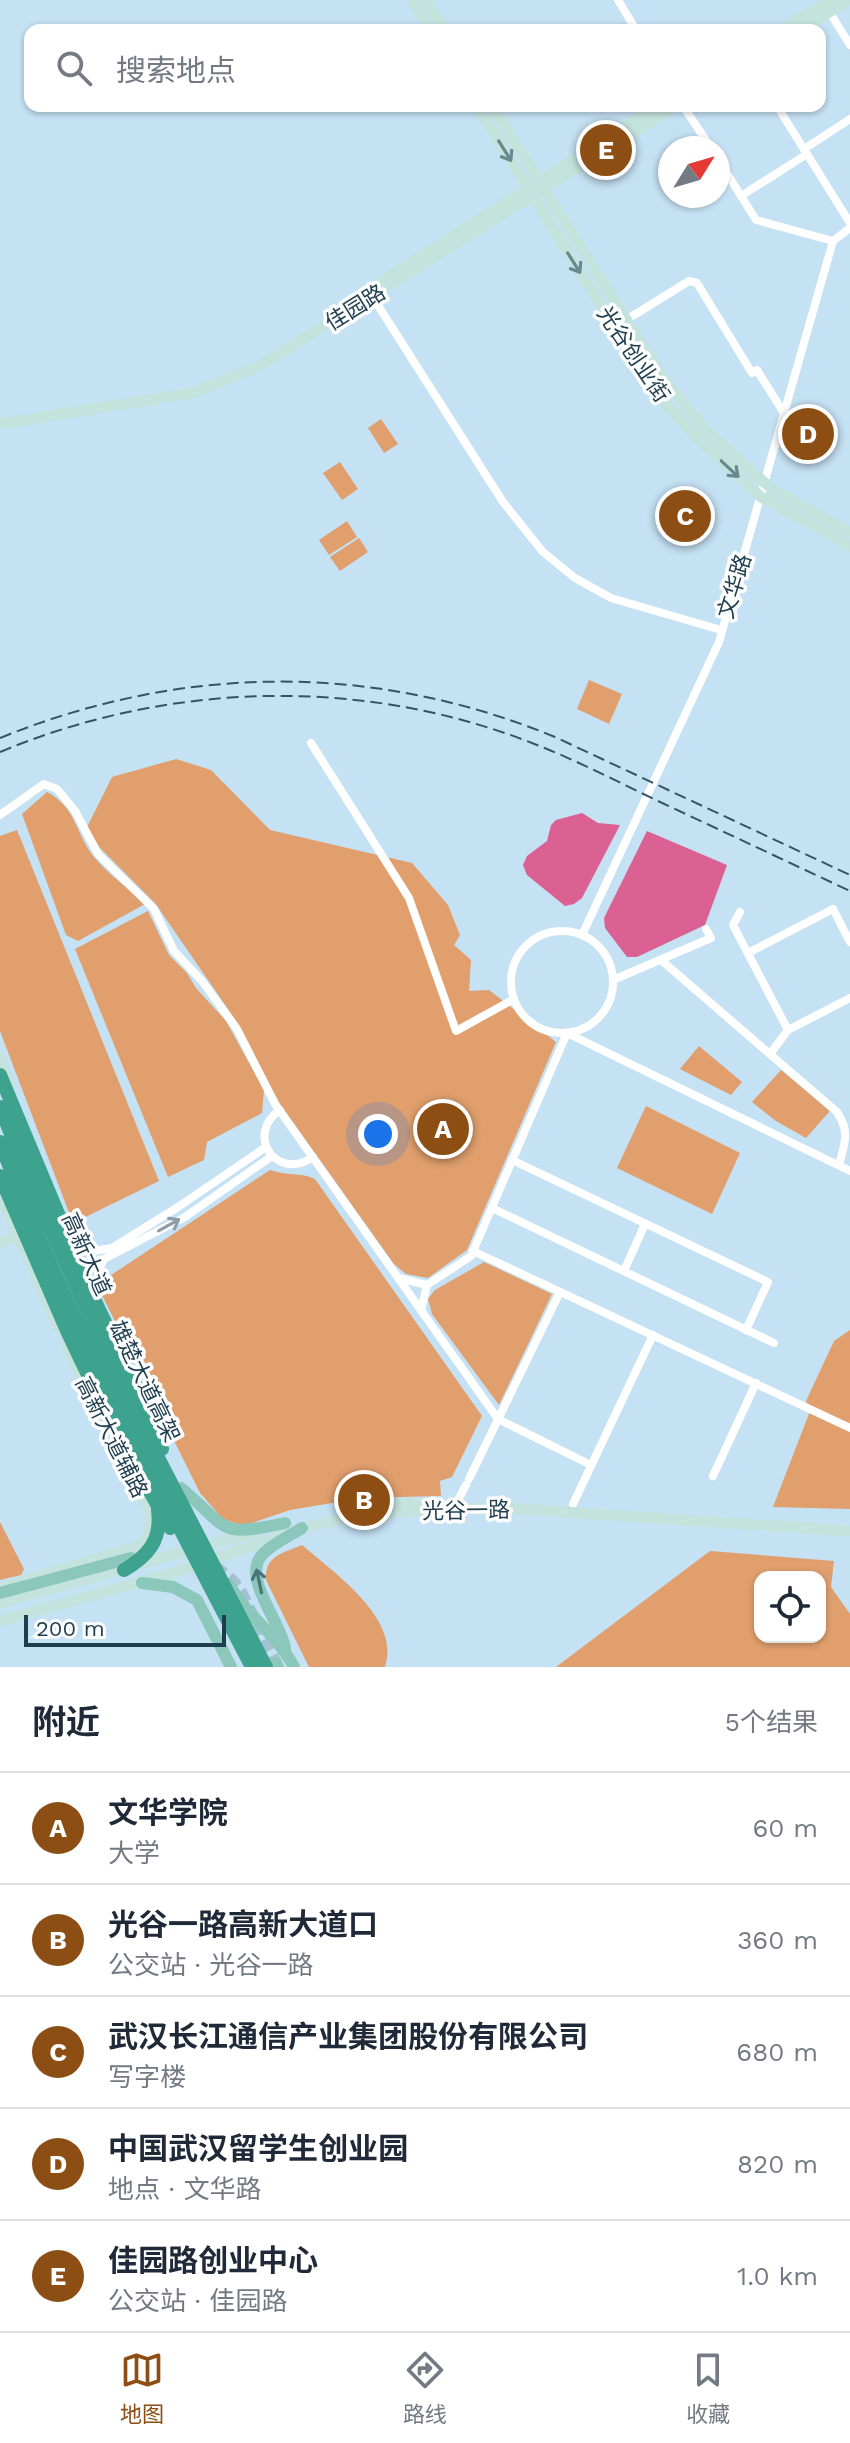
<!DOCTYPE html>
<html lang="zh">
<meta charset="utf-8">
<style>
:root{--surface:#fff;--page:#f6f6f7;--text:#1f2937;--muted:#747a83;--line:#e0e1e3;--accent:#8d4e14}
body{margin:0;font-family:"Work Sans","Noto Sans SC",sans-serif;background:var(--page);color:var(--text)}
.controls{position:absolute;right:24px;bottom:24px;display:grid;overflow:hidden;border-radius:16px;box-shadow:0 2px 6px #0004}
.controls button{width:72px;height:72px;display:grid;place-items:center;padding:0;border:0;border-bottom:2px solid var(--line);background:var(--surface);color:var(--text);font:40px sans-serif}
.compass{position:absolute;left:658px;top:136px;width:72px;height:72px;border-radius:50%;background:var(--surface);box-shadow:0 2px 6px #0004;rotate:53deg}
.scale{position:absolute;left:24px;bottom:20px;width:202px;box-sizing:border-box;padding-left:8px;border:4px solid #1e3d4f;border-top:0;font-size:22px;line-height:28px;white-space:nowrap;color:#1e3d4f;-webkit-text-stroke:6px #fdfdfd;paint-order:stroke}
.you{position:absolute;left:378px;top:1134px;width:28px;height:28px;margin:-20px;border:6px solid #fff;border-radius:50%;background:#1a73e8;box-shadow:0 0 0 12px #1a73e833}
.badge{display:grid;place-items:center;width:52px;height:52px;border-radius:50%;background:var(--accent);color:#fff;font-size:26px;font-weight:700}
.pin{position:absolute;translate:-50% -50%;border:4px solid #fff;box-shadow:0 2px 8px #0006}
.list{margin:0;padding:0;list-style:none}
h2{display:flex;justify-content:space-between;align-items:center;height:104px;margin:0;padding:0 32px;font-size:34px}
h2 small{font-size:26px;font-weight:400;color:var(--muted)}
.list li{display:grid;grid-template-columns:52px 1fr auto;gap:24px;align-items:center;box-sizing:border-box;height:112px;padding:0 32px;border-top:2px solid var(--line)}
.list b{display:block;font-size:30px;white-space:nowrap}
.list p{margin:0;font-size:26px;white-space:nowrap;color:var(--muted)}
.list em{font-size:26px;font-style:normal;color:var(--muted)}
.icon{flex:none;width:44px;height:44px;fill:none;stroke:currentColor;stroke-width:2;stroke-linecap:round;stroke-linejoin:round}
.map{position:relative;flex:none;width:850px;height:1667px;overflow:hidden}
.search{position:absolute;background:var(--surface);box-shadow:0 2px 6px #0004;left:24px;right:24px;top:24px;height:88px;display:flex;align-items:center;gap:20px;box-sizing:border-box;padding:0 28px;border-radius:16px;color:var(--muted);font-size:30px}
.sheet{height:664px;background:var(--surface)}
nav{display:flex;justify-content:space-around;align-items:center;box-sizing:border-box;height:112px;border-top:2px solid var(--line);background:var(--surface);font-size:22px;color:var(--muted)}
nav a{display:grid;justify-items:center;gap:4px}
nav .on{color:var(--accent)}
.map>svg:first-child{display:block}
</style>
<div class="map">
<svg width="850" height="1667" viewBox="0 0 850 1667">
<rect width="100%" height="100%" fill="#c5e1f4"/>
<!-- green -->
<g fill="#e09f6d" fill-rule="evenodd">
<polygon points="381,419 398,444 384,453 368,428"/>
<polygon points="340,462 358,489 342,500 323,473"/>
<polygon points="347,521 357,537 329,555 319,540"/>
<polygon points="359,538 368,552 340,571 330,557"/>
<polygon points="589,680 622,694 609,724 577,709"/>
<polygon points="176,759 211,770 270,830 412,863 448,905 460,935 454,945 471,960 469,991 489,990 556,1042 467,1250 428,1278 406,1274 394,1264 280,1104 239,1025 155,903 100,848 87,827 112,777"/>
<path d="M47,792C77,808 75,833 94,857C108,874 129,889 145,904L78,941L66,935L22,814Z"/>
<polygon points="17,830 159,1181 73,1223 0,1031 0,836"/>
<polygon points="148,911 169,955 187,973 196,988 226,1021 264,1090 262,1113 207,1142 204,1160 168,1177 75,949"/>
<polygon points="699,1046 742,1082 731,1095 680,1069"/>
<polygon points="781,1070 830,1111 806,1138 776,1121 752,1102"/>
<polygon points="646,1106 740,1153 712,1214 617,1168"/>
<path d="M270,1170C286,1176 300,1172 315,1179L482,1416L452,1477L440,1481L441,1496L362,1498L290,1510L243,1526L223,1519L200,1493L100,1291L105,1279Z"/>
<polygon points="484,1262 552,1294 499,1405 432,1314 428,1299 435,1290"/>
<polygon points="850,1330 850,1509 773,1507 810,1411 806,1401 834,1341"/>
<polygon points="0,1522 24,1569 21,1575 0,1580"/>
<path d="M302,1545C333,1572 402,1619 385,1667H309L266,1580C264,1556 283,1553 302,1545Z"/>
<path d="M710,1551L834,1561L831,1587L850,1614V1667H556ZM760,1577H820V1637H760Z"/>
</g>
<!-- water -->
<g fill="#db6192">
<polygon points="582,813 598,823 620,825 582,898 574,904 565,906 527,875 523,865 527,856 547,841 551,825 556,820"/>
<polygon points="647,831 727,865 705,925 637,957 627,957 605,928 604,918"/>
</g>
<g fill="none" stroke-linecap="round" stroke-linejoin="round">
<!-- primary-tunnel -->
<polyline stroke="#a4c0d3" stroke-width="12" stroke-dasharray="12 6" stroke-linecap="butt" points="215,1566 234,1582 241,1592 276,1663"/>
<!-- street -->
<g stroke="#fff" stroke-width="8">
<polyline points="618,0 636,30"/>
<polyline points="827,8 850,45"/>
<polyline points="683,106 711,148"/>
<polyline points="777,106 850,223"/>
<polyline points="804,149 850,119"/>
<polyline points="718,159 756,220 833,241"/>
<polyline points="741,196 807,154"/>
<polyline points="372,296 503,502 543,552 575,578 611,598 721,630"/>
<polyline points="626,320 689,281 697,283 752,373 757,370 784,413"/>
<polyline points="311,743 409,898 456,1031 514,999"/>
<polyline points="0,815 44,784 57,789 75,811 98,854 154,909 174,951 202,981 237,1029 275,1104 498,1419 591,1465"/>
<polyline points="740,912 733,925 788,1030 770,1054"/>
<circle cx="562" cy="982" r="51"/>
<polyline points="582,935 719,642 833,241 850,228"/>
<polyline points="748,953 833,909 850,942"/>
<path d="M661,960L837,1112C850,1132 845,1142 839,1165"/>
<polyline points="613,980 711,938 706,929"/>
<polyline points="788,1030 850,998"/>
<path d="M280,1110C244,1135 277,1182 313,1157"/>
<polyline points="512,1160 768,1282 746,1330"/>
<polyline points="492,1208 774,1343"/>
<polyline points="75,1242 94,1251 112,1248 178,1207 266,1147"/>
<polyline points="473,1251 850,1428"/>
<polyline points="624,1271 645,1224"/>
<polyline points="399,1278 427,1285"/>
<polyline points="97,1291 99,1269 104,1259 185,1217 272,1156"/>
<polyline points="421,1310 427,1285 471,1256 567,1033 850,1171"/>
<polyline points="713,1476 756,1383"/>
<polyline points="469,1479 560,1292"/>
<polyline points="458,1500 466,1485"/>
<polyline points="573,1504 653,1335"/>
</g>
<!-- secondary -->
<g stroke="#c5e3dd" stroke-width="11">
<polyline points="412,0 430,30"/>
<polyline points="426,0 445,30"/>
<polyline points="781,30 830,0"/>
<polyline points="800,30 849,0"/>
<polyline points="477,106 654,391 697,438 761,497 850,546"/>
<polyline points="492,106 661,375 704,429 773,490 850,532"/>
<polyline points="382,281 658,106"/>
<polyline points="0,424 192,393 261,365 676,106"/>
<polyline points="0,1058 10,1084"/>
<polyline points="0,1194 59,1329"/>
<polyline points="0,1243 23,1233"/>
<polyline points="364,1509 415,1503"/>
<path d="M5,1586L130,1549C147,1543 153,1533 151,1514L95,1408L66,1344"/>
<polyline points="0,1603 258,1531"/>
<polyline points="0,1621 177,1572 302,1528 342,1519 421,1510 505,1508 850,1531"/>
</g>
<!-- primary -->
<g stroke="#8bc7bb" stroke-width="12">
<path d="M181,1488C230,1529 216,1538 285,1523"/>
<polyline points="142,1583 173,1587 197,1600 231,1667"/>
<path d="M229,1584C245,1615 277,1634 294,1667"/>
<polyline points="0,1593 131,1558"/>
<path d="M285,1648C280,1620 243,1580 261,1556C271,1544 290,1536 302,1528"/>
<polyline points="276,1663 278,1667"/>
</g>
<!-- highway -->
<g stroke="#3da28e" stroke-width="14">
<polyline points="0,1075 92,1295 152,1420 162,1449"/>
<polyline points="0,1107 45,1217 120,1384 266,1667"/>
<path d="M0,1142C70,1324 162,1494 252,1667"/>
<polyline points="0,1176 68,1333 102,1404 170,1528"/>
<path d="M124,1570C148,1556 162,1540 158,1510"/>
</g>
<!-- rail -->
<g stroke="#365467" stroke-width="2" stroke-dasharray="12 6" stroke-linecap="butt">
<path d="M0,738C182,664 373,662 555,737L850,875"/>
<path d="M0,752C170,681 365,676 537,745C578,761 618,782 658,801C722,831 786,861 850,891"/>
</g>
</g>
<!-- one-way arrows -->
<defs><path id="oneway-shaft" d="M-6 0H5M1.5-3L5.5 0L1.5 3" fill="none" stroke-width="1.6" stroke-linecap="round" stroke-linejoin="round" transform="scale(2)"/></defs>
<g stroke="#69888f">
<use href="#oneway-shaft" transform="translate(505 151) rotate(58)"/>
<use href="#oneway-shaft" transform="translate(574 263) rotate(58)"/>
<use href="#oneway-shaft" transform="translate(730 469) rotate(43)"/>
</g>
<use stroke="#8e9ea7" href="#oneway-shaft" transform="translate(169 1225) rotate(-29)"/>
<use stroke="#4a747a" href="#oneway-shaft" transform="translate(259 1581) rotate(-102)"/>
<g text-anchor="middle" stroke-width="7" stroke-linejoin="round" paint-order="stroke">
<!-- street labels -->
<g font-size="22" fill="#1e3d4f" stroke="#fdfdfd">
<text transform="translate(355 307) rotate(-32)" y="8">佳园路</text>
<text transform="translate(634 354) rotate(56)" y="8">光谷创业街</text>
<text transform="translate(734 586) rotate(-73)" y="8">文华路</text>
<text transform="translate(87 1254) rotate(66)" y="8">高新大道</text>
<text transform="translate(145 1381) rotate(64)" y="8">雄楚大道高架</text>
<text transform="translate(112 1437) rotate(63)" y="8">高新大道辅路</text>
<text transform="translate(466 1510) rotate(-1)" y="8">光谷一路</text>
</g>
</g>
</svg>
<div class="controls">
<button><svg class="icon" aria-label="locate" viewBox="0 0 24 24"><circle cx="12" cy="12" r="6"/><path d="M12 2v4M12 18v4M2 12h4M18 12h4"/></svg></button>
</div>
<svg class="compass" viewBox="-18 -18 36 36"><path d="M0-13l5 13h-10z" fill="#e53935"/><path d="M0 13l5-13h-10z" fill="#747a83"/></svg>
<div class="scale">200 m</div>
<div class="you"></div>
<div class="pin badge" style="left:443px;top:1129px">A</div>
<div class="pin badge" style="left:364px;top:1500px">B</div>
<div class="pin badge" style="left:685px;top:516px">C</div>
<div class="pin badge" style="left:808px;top:434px">D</div>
<div class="pin badge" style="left:606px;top:150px">E</div>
<div class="search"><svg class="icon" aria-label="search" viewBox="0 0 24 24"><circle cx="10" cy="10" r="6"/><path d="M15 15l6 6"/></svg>搜索地点</div>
</div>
<section class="sheet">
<h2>附近<small>5个结果</small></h2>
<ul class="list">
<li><span class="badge">A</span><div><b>文华学院</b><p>大学</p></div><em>60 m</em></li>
<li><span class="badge">B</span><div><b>光谷一路高新大道口</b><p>公交站 · 光谷一路</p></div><em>360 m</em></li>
<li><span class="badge">C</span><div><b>武汉长江通信产业集团股份有限公司</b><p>写字楼</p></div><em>680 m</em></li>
<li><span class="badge">D</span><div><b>中国武汉留学生创业园</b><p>地点 · 文华路</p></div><em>820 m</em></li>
<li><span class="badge">E</span><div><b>佳园路创业中心</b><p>公交站 · 佳园路</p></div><em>1.0 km</em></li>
</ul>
</section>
<nav>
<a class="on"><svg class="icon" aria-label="map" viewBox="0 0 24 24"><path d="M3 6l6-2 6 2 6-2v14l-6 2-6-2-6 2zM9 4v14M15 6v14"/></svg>地图</a>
<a><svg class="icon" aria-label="directions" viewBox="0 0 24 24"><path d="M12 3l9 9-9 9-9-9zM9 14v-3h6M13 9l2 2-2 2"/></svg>路线</a>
<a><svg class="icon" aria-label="saved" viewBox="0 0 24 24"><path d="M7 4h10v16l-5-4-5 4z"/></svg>收藏</a>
</nav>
